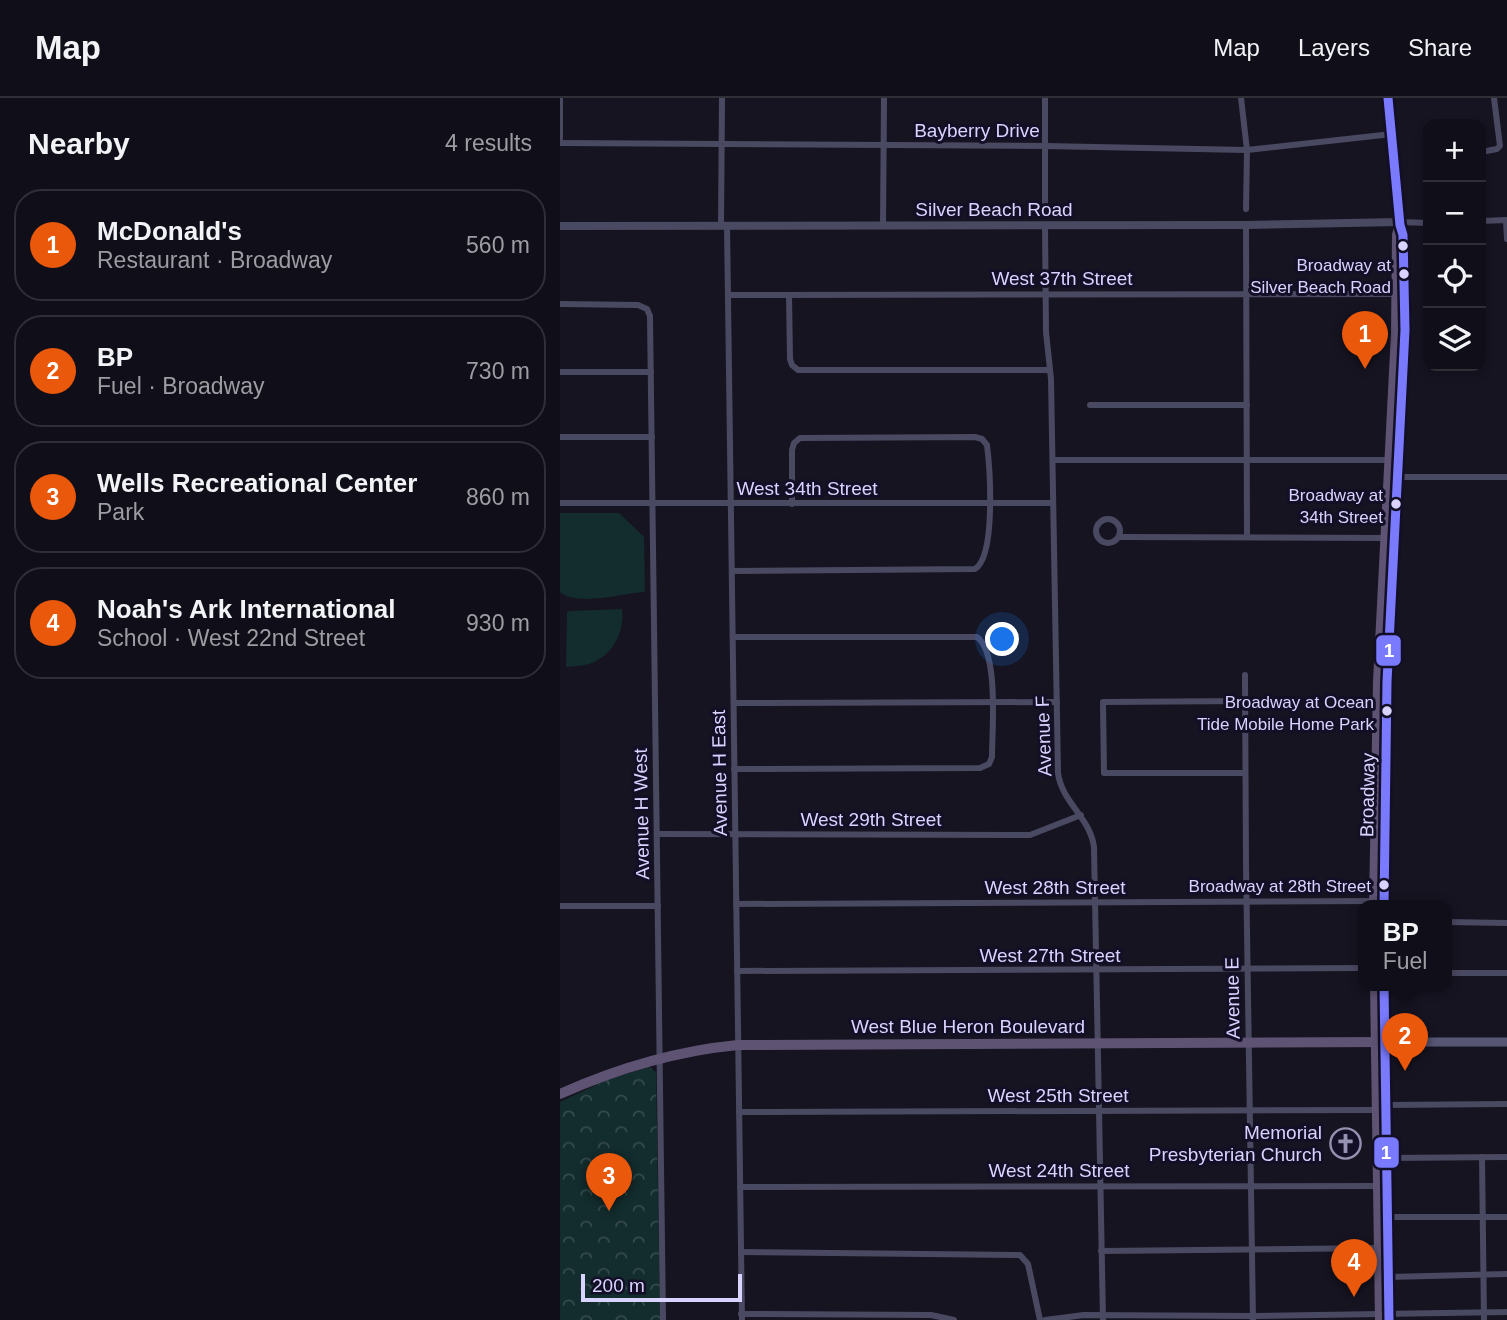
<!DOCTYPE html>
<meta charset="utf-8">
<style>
:root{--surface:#100f19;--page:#191822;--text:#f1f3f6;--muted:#9c9ca2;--line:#302f38;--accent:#ea580c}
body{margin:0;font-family:Helvetica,sans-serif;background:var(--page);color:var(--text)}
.controls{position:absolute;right:21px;top:21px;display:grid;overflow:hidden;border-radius:14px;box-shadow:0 4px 10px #0003}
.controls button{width:63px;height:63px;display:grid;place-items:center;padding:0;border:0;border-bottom:2px solid var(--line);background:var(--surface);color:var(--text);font:35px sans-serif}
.scale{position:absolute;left:21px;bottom:18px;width:161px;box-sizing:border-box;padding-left:7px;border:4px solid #d9d4ff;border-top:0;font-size:19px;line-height:24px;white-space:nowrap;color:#d9d4ff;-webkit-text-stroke:5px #130f26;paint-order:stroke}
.you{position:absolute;left:443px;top:542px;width:24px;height:24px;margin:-18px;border:5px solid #fff;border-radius:50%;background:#1a73e8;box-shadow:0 0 0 10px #1a73e833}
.badge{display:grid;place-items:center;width:46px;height:46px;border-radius:50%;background:var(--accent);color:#fff;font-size:23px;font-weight:700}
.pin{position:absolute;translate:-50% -58px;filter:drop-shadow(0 2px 4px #0008)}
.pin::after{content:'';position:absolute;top:37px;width:24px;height:21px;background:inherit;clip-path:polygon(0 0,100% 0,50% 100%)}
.popup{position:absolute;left:798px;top:802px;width:94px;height:91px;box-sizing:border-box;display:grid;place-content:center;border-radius:14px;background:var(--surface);filter:drop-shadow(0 2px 5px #0005);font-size:23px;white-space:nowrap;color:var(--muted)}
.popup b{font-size:26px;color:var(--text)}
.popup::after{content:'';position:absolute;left:50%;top:100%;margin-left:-14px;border:14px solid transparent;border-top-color:var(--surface)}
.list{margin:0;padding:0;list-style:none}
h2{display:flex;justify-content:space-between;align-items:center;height:91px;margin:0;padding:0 28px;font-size:30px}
h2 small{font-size:23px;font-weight:400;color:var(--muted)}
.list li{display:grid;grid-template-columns:46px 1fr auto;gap:21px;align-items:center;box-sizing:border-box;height:112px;margin:0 14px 14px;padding:0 14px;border:2px solid var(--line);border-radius:28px}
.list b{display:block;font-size:26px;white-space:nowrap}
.list p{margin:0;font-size:23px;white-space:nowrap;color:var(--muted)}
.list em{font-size:23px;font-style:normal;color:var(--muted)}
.icon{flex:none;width:38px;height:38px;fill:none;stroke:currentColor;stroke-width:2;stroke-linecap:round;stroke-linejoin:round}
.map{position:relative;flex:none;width:947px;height:1222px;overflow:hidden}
header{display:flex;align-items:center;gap:42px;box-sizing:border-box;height:98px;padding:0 35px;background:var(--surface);border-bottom:2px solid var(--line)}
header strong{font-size:33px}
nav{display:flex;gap:38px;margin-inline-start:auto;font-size:24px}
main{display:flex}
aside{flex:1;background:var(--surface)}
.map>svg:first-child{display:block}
</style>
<header>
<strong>Map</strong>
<nav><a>Map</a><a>Layers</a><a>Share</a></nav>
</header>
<main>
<aside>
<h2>Nearby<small>4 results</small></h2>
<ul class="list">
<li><span class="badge">1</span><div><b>McDonald's</b><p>Restaurant · Broadway</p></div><em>560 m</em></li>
<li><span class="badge">2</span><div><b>BP</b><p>Fuel · Broadway</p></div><em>730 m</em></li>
<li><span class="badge">3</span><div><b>Wells Recreational Center</b><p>Park</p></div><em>860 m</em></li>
<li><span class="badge">4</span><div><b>Noah's Ark International</b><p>School · West 22nd Street</p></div><em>930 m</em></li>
</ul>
</aside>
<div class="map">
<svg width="947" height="1222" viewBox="0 0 947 1222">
<defs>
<pattern id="forest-crowns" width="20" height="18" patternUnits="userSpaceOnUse" patternTransform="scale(1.75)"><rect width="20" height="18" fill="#132c2d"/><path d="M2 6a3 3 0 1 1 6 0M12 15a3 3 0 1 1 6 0" fill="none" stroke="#354a4c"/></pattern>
</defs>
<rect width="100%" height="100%" fill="#161421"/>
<!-- green -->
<g fill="#132c2d">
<path d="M0,415H59L84,439L85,494C63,495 17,509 0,494Z"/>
<path d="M62,511C65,534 52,559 29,566C22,568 13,568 6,569L7,515L9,513Z"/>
</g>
<!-- forest -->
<polygon fill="url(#forest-crowns)" points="89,969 96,974 100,1222 0,1222 0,1004 47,982"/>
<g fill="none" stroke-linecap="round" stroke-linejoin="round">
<!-- minor -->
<g stroke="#4a4962" stroke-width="6">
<polyline points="681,0 687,52 686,111"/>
<polyline points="0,40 0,0"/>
<polyline points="0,45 485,48 687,52 832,36"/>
<polyline points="921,54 937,51 940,48 934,0"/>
<polyline points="485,114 485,0"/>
<polyline points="921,123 946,122 947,141"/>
<polyline points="840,124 868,125"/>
<path d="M485,127L486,234L491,281L498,675C502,705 530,719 534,749L543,1222"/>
<polyline points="686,127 687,439"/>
<polyline points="161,128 162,0"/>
<polyline points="167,128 182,1222"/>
<polyline points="323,128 324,0"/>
<polyline points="168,197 837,196"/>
<polyline points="229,197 230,261 232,267 238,272 490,272"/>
<polyline points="0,206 78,207 87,211 90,218 103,1222"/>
<polyline points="0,274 91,274"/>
<polyline points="530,307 687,307"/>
<polyline points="0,339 92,339"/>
<polyline points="493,362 829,362"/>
<polyline points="837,379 947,379"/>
<polyline points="0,405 493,405"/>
<circle cx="548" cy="433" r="12"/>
<polyline points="559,439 825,440"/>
<path d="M172,473L415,471C436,458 430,371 427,347L422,341L415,339L240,340L234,345L232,352V406"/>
<path d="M173,539H417C439,555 432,632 432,659L429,666L420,670L174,671"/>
<polyline points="685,577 686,767 693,1222"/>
<polyline points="174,605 497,604"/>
<polyline points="685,675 544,675 543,604 686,603"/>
<polyline points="97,736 470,737 521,717"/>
<polyline points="176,806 814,803"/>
<polyline points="0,808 98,808"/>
<polyline points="887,824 947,825"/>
<polyline points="177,873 803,870"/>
<polyline points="887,875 947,875"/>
<polyline points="825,1007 947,1006"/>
<polyline points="179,1014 816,1012"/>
<polyline points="922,1059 924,1222"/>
<polyline points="827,1060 947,1059"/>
<polyline points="180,1089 818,1088"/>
<polyline points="828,1119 947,1119"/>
<polyline points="541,1153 819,1150"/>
<polyline points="181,1154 460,1157 468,1166 480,1222"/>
<polyline points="829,1179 947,1176"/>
<polyline points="181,1216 371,1217 394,1222"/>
<polyline points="485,1222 524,1217 693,1218 947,1214"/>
</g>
<!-- tertiary -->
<polyline stroke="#4a4962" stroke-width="8" points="0,128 686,127 840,124"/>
<!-- secondary -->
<polyline stroke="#575674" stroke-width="9" points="824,944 947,944"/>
<!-- primary -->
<g stroke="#5e5373" stroke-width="10">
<polyline points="814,807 818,584 836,235 837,137 840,127 828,0"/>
<polyline points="824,807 827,584 845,232 843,143"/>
<polyline points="815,887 820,1222"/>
<polyline points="824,887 829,1222"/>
<path d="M0,996C58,970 115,953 178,947L824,944"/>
</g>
<defs>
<g id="bus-1">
<polyline points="824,807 827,584 845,232 843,137 840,127 828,0"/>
<polyline points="824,887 829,1222"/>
</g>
</defs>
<!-- bus-1 casing -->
<use href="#bus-1" stroke="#130f26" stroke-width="14"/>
<!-- bus-1 -->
<use href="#bus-1" stroke="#7a7aff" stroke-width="9"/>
</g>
<!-- icons -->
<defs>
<symbol id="church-ring" viewBox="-11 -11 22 22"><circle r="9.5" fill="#130f26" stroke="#9591b1" stroke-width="1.5"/><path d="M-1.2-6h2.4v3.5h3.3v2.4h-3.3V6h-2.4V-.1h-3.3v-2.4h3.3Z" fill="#9591b1"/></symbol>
</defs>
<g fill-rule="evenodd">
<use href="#church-ring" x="768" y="1028" width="35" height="35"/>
</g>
<!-- markers -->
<g fill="#d9d4ff" stroke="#130f26" stroke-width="2.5">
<circle cx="843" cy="148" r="6"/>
<circle cx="844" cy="176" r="6"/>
<circle cx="836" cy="406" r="6"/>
<circle cx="827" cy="613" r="6"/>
<circle cx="824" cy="787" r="6"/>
</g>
<g text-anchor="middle" stroke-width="6" stroke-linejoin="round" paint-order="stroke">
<!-- bus labels -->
<g font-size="17" fill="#d9d4ff" stroke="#130f26" text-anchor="end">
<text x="831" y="173">Broadway at<tspan x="831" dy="22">Silver Beach Road</tspan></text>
<text x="823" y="403">Broadway at<tspan x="823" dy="22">34th Street</tspan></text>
<text x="814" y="610">Broadway at Ocean<tspan x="814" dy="22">Tide Mobile Home Park</tspan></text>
<text x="811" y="794">Broadway at 28th Street</text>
</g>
<!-- street labels -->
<g font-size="19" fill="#d9d4ff" stroke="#130f26">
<text x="417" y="39">Bayberry Drive</text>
<text x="434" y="118">Silver Beach Road</text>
<text x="502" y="187">West 37th Street</text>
<text x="247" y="397">West 34th Street</text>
<text transform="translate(483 638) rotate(-92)" y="7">Avenue F</text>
<text transform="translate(159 675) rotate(-91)" y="7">Avenue H East</text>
<text transform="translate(807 697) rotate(-89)" y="7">Broadway</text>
<text transform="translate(81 716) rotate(-91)" y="7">Avenue H West</text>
<text x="311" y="728">West 29th Street</text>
<text x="495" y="796">West 28th Street</text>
<text x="490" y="864">West 27th Street</text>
<text transform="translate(672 900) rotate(-91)" y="7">Avenue E</text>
<text x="408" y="935">West Blue Heron Boulevard</text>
<text x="498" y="1004">West 25th Street</text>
<text x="499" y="1079">West 24th Street</text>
</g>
<!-- poi labels -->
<g font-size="19" fill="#d9d4ff" stroke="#130f26" text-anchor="end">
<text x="762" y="1041">Memorial<tspan x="762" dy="22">Presbyterian Church</tspan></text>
</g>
</g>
<g stroke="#130f26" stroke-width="2.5">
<rect x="815" y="536" width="27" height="33" rx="7" fill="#7a7aff"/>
<rect x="813" y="1038" width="27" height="33" rx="7" fill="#7a7aff"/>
</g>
<g font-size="19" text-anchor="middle" font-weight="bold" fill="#fff">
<text x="829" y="559">1</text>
<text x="826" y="1061">1</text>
</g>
</svg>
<div class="controls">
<button>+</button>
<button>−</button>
<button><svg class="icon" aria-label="locate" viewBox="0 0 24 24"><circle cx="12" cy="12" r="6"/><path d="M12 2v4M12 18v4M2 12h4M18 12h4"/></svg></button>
<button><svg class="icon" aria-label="layers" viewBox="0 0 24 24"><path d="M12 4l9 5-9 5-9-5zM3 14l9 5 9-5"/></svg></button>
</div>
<div class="scale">200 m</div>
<div class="you"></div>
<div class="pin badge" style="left:805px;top:271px">1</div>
<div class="pin badge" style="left:845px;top:973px">2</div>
<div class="popup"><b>BP</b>Fuel</div>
<div class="pin badge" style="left:49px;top:1113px">3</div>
<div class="pin badge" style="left:794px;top:1199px">4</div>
</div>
</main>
